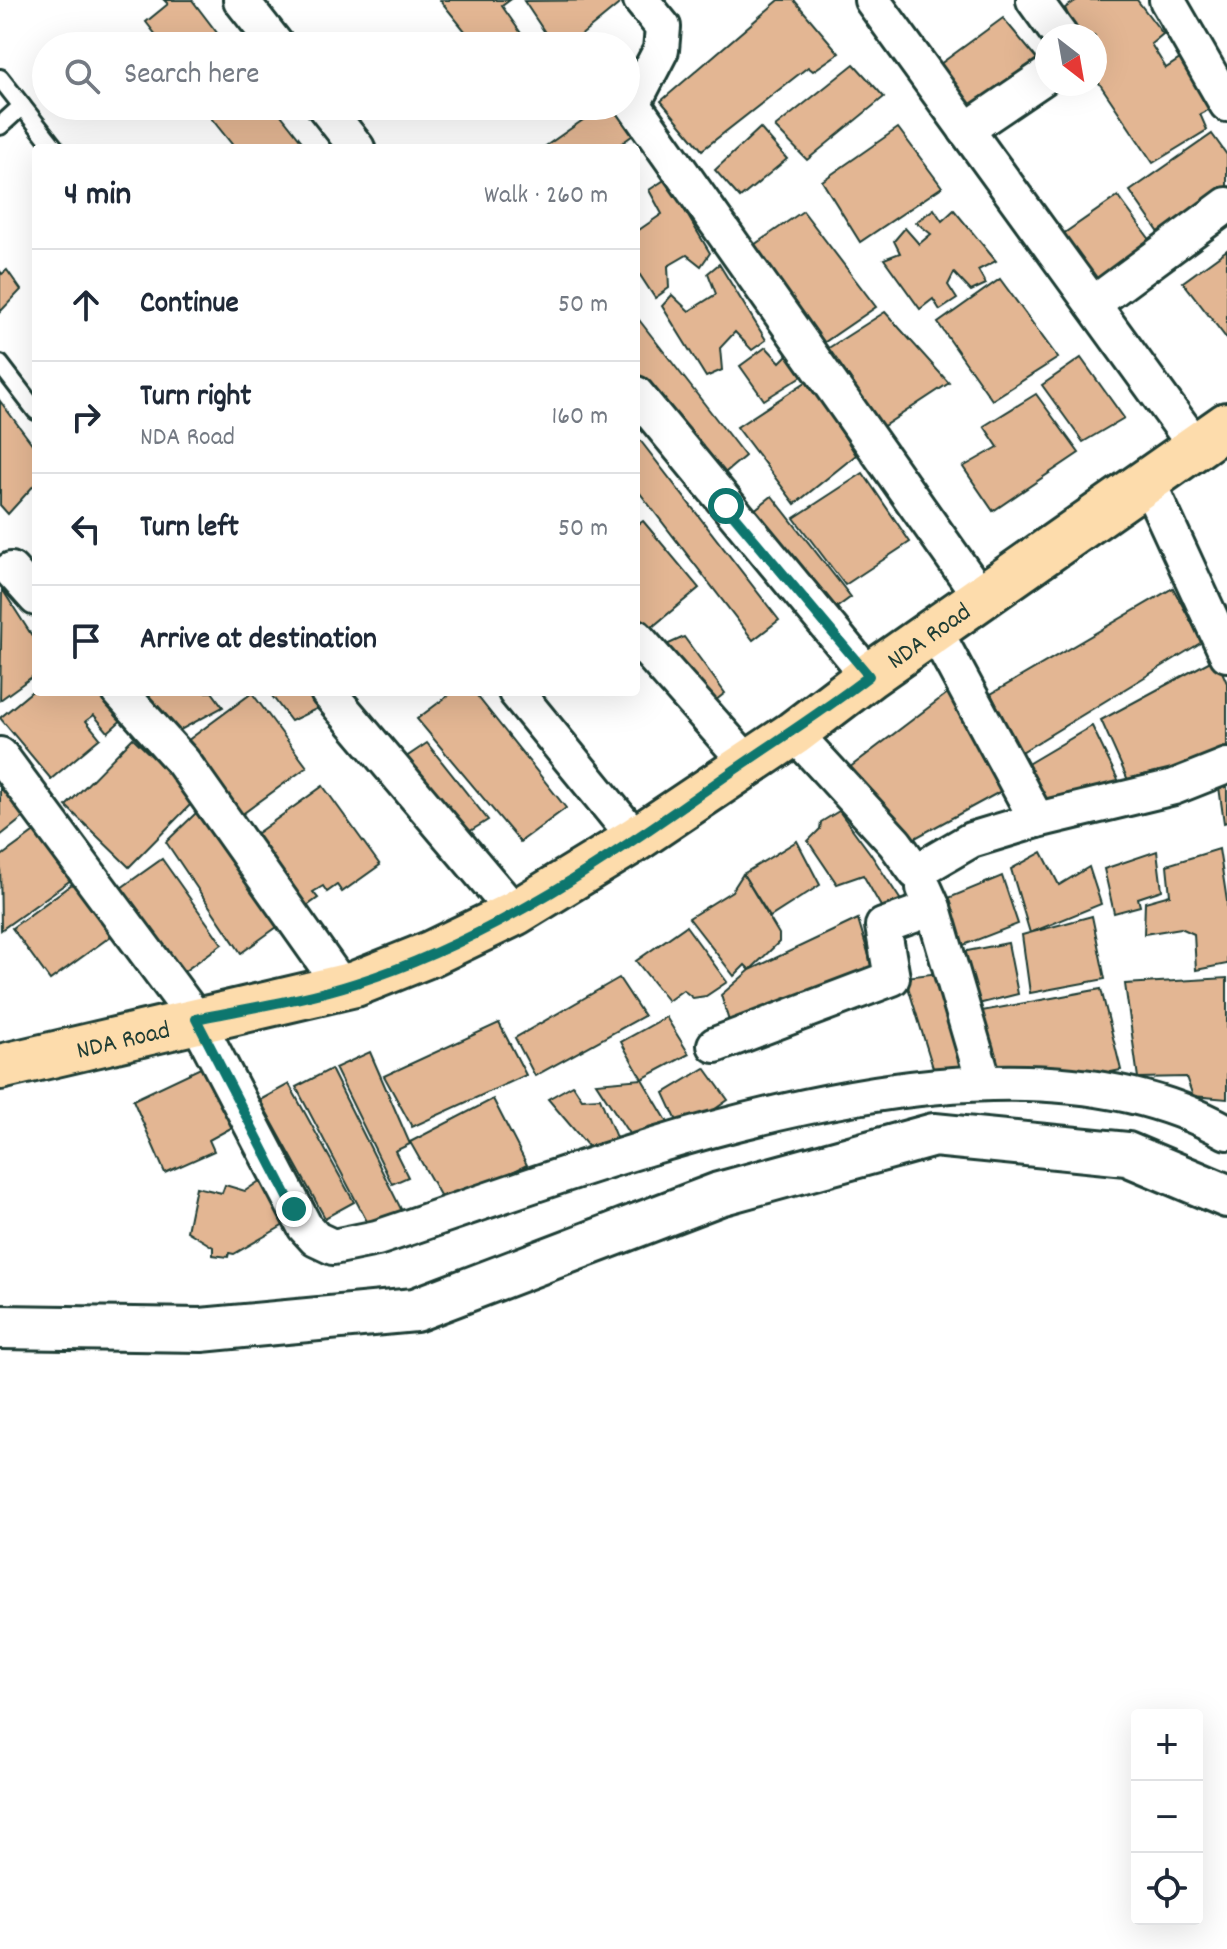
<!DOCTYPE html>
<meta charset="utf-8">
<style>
:root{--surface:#fff;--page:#f2f2f3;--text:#1f2937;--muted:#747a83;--line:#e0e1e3}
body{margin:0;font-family:Dekko,sans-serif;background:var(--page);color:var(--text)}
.controls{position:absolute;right:24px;bottom:24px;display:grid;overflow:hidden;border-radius:8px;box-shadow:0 8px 32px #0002}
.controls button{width:72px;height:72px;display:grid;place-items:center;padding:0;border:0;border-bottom:2px solid var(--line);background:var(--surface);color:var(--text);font:40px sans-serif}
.compass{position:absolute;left:1035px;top:24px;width:72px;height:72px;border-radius:50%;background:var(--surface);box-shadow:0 8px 32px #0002;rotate:149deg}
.stop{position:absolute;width:24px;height:24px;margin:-18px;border:6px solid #0f766e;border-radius:50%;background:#fff}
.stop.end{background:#0f766e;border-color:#fff;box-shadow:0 2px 8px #0008}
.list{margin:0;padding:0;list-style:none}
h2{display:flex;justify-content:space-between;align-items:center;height:104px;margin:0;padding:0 32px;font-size:34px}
h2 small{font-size:26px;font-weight:400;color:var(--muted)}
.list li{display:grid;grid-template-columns:52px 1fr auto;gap:24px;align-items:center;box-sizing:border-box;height:112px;padding:0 32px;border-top:2px solid var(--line)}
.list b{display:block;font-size:30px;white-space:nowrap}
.list p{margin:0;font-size:26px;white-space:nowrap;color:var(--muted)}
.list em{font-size:26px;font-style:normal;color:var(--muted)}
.icon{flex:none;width:44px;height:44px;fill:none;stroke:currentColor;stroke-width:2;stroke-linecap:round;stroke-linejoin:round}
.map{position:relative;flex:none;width:1227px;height:1949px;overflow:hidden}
.search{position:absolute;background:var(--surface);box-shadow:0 8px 32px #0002;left:32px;top:32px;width:608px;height:88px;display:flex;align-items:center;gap:20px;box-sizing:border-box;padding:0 28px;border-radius:44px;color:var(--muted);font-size:30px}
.panel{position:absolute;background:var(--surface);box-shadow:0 8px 32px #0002;left:32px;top:144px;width:608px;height:552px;border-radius:8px}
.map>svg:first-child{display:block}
</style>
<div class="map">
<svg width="1227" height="1949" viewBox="0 0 1227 1949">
<rect width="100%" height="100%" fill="#fff"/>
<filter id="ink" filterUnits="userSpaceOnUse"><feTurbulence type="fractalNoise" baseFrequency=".0125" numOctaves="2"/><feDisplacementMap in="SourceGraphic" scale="16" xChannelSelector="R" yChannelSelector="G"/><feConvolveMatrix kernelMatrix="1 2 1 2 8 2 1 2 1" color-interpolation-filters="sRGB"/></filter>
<g filter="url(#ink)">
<!-- building -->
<g fill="#e3b693" stroke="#1f3d34" stroke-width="2">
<polygon points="164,0 192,0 227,46 153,46 151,43 159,39 146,22 168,4"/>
<polygon points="440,0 510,0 502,6 525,39 516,46 477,46"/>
<polygon points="624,0 568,46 554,46 524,1"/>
<polygon points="779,0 794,0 839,53 813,71 808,67 702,150 661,101"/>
<polygon points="1077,0 1137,0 1163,34 1151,44 1166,68 1180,59 1212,108 1200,114 1207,130 1153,163 1095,77 1095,36 1067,36 1073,27 1065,8"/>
<polygon points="1003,18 1047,71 978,133 932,70"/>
<polygon points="854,64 884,97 807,160 775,127"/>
<polygon points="212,106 274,106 307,148 235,148 211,118 217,113"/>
<polygon points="603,106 622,106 640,130 615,148 543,148"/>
<polygon points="760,128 787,159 740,198 715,170"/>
<polygon points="898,128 942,187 860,242 822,181"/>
<polygon points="1212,134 1227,155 1227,223 1176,257 1130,191"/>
<polygon points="666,179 710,253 701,266 687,255 668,266 669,288 655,298 636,269 636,232 662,214 649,190"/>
<polygon points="1118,196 1167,263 1085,318 1037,252"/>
<polygon points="934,209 942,221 954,210 996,261 978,270 986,284 971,291 954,273 948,285 957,299 940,310 933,299 920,309 884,259 900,253 894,241 905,228 919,244 931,234 916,222"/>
<polygon points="803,211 876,307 819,346 751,247"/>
<polygon points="1227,250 1227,339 1183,282"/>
<polygon points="719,264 766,340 752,350 735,332 720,348 722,370 706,377 662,306 672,295 689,311 716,294 708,273"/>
<polygon points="7,270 21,290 0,312 0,271 2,274"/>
<polygon points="1000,279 1058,358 992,400 938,323"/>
<polygon points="885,312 949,383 876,431 827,349"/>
<polygon points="636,316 745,456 714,482 636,386"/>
<polygon points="766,347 780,362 791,351 807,373 764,400 740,366"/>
<polygon points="1081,358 1124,418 1083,442 1042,385"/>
<polygon points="809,380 856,455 795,504 737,427"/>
<polygon points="1036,394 1079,453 993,511 963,467 998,447 984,426"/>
<polygon points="0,401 36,449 36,483 8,514 0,505"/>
<polygon points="636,435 779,620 753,640 636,488"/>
<polygon points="863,473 910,542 845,585 794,518"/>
<polygon points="772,496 851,597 821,619 744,518"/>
<polygon points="643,521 699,588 645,633 636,623 636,526"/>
<polygon points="1173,588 1202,642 1020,753 991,694"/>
<polygon points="2,589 36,642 36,674 0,700"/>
<polygon points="684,637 725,693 697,715 653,651"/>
<polygon points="1216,658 1227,683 1227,754 1132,789 1101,720"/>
<polygon points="36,688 36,692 105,692 125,717 108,732 94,715 86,721 100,738 51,779 0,718"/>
<polygon points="132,692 212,692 223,707 171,735"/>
<polygon points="269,692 320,692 329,703 291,721"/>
<polygon points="453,692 474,692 566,808 520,842 417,719"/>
<polygon points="949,692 1005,789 906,843 841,774"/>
<polygon points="252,693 307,767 241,815 187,741"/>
<polygon points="1092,726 1120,784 1044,809 1019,769"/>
<polygon points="133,738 196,799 129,867 66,806"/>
<polygon points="427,743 488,820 459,838 396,764"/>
<polygon points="1227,784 1227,822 1224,823 1219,787"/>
<polygon points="0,785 24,817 0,836"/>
<polygon points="323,786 380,865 342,892 337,885 327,892 323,886 313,892 318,898 304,908 253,836"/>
<polygon points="839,811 870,853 902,902 883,910 863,875 837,884 808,841 820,829 821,822"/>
<polygon points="197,812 277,927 241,953 166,842"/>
<polygon points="40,828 75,877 1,930 0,857"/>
<polygon points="797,841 820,885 770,917 743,874"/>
<polygon points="1219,849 1227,901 1227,964 1196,970 1194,934 1181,928 1144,934 1145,902 1170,895 1167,865"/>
<polygon points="1157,851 1162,890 1138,898 1140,906 1114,913 1104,869"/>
<polygon points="1042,852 1059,885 1089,867 1101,904 1030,933 1011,869"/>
<polygon points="162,859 222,944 182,973 121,888"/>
<polygon points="743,874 779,934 779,942 750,970 745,965 734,976 689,918 732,891"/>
<polygon points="1002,876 1018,924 956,948 939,902"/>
<polygon points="79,879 118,931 50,980 12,928"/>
<polygon points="1092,916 1105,979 1030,993 1022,935"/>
<polygon points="858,919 875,976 732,1031 721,995 750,970"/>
<polygon points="686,926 727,982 706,996 693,998 683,990 668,1001 636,961"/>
<polygon points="1008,943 1018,994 970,1006 952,954"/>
<polygon points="948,972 962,1023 951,1029 963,1067 934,1071 905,977"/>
<polygon points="619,978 644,1016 535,1076 515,1038"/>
<polygon points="1227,978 1227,1099 1193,1096 1186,1077 1138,1078 1125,984"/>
<polygon points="1101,989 1121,1070 1075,1079 987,1067 971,1013"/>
<polygon points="666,1017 689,1054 642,1079 621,1042"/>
<polygon points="499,1023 526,1075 412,1127 384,1076"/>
<polygon points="370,1052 410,1144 395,1151 408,1177 392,1184 335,1068"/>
<polygon points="209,1064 242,1122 209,1140 214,1151 165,1173 133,1100"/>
<polygon points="705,1068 728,1100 682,1132 664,1093"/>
<polygon points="331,1069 404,1215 372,1231 296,1087"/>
<polygon points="642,1079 670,1126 637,1146 596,1083"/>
<polygon points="289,1084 354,1202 325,1218 260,1100"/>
<polygon points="573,1085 582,1099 600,1098 619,1145 592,1151 548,1099"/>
<polygon points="493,1099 527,1165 445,1204 410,1142"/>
<polygon points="261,1180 277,1182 284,1225 234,1254 229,1253 228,1257 213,1255 213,1247 187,1231 196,1187 222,1193 225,1185 245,1191"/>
</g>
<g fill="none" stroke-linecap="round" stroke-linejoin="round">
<defs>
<g id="service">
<polyline points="0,78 55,148"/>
<polyline points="0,126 22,106"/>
<polyline points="0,364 36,411"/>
</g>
<g id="minor">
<polyline points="241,0 277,46"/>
<polyline points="641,0 663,27 661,50 633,104 981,597"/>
<polyline points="872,0 1197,448"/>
<polyline points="1034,0 1060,36"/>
<polyline points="1167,0 1227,104"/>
<polyline points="324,106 357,148"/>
<polyline points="966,130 1047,75"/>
<polyline points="1093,304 1227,205"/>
<polyline points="636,394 869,676"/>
<polyline points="1148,482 1227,654"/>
<polyline points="11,570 36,598"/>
<polyline points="934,629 1037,820"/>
<polyline points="636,637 747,762"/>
<polyline points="120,692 183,762 342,987"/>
<polyline points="328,692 515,913"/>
<polyline points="516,692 636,839"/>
<polyline points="794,733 895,843 916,872 971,840 1037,820 1174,787 1227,766"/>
<path d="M0,755L196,1019L305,1227L316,1239L333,1247L377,1238C609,1161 997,1002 1227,1132"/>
<polyline points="924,888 933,908 984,1082"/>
<polyline points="715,1045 892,978 883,926 933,908"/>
</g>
<polyline id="tertiary" points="0,1327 201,1330 415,1310 719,1194 934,1135 1127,1154 1227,1196"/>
<g id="primary">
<path id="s1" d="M0,1067L355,984L430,954L515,913L636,839L794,733L869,676L1227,425"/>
</g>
</defs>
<!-- service casing -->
<use href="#service" stroke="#1f3d34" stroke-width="22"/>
<!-- minor casing -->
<use href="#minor" stroke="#1f3d34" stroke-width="40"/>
<!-- tertiary casing -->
<use href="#tertiary" stroke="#1f3d34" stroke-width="48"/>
<!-- primary casing -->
<use href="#primary" stroke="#1f3d34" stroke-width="50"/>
<!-- service -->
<use href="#service" stroke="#fff" stroke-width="16"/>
<!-- minor -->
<use href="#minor" stroke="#fff" stroke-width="34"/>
<!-- tertiary -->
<use href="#tertiary" stroke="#fff" stroke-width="42"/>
<!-- primary -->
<use href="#primary" stroke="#fddcac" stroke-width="44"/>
</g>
</g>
<g fill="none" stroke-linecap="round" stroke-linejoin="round" filter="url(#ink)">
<!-- route -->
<path stroke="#0f766e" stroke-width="10" d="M294,1209L196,1019C248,1008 304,1000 356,983C493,940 614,855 730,773C776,741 824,711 869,676L726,506"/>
</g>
<g text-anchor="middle" stroke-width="6" stroke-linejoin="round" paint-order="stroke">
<!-- street labels -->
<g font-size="26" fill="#1f3d34" stroke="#fff">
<text dy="9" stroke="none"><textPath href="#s1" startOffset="1038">NDA Road</textPath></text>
<text dy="9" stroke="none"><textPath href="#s1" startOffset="126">NDA Road</textPath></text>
</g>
</g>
</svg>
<div class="controls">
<button>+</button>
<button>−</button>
<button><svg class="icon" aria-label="locate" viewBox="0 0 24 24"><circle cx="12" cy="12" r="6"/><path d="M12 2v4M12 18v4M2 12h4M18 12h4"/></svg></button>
</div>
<svg class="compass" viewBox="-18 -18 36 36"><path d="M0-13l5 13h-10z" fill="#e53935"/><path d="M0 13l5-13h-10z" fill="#747a83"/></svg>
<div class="stop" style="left:726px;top:506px"></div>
<div class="stop end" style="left:294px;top:1209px"></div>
<div class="search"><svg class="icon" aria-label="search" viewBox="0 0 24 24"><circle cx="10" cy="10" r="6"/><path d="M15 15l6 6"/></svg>Search here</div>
<section class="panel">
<h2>4 min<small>Walk · 260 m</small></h2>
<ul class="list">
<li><svg class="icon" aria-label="ahead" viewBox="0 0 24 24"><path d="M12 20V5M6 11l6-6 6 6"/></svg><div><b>Continue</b></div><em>50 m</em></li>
<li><svg class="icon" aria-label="right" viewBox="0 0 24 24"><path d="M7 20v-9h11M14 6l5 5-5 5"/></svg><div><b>Turn right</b><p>NDA Road</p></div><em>160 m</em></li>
<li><svg class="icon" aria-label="left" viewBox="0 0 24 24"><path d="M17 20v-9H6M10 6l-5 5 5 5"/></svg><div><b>Turn left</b></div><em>50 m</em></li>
<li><svg class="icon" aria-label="arrive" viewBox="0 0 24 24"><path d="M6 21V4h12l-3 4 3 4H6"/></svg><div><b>Arrive at destination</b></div></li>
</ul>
</section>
</div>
